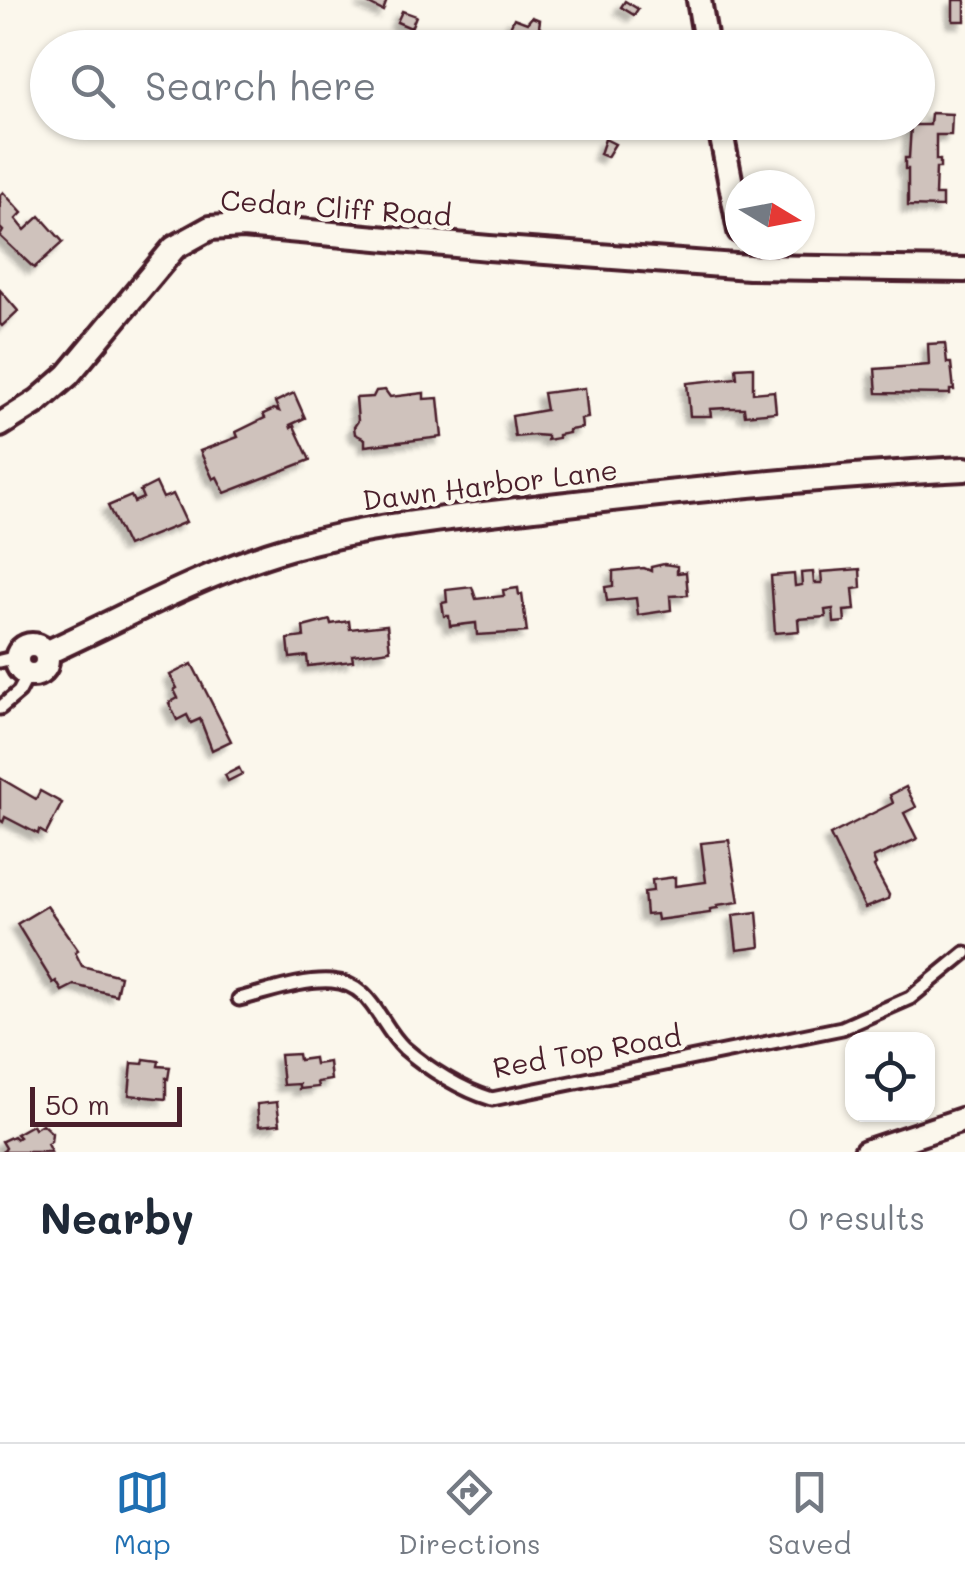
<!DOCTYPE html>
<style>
:root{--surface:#fff;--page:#f6f6f7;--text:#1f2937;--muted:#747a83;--line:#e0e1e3;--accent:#1f6fb2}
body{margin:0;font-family:Mali,sans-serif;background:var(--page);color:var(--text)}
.controls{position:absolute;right:30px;bottom:30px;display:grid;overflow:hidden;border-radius:20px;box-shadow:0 2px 8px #0004}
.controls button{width:90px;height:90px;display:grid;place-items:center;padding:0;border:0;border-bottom:2px solid var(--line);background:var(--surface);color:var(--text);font:50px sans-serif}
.compass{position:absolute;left:725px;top:170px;width:90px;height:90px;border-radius:50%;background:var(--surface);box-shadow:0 2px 8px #0004;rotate:100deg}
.scale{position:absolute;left:30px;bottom:25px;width:152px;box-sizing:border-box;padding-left:10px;border:5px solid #4a1f2b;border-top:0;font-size:28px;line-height:35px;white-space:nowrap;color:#4a1f2b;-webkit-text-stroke:8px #fbf7ec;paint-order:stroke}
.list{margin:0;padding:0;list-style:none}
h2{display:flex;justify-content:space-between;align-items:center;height:130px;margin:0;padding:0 40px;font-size:42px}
h2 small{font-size:32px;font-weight:400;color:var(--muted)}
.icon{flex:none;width:55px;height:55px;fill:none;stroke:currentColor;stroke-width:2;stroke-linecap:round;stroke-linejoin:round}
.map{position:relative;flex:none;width:965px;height:1152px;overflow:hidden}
.search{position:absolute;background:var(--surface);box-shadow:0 2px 8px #0004;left:30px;right:30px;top:30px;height:110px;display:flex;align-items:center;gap:25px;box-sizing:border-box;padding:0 35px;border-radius:55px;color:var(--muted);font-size:38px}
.sheet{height:290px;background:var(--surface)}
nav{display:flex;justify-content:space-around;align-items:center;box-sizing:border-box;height:140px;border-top:2px solid var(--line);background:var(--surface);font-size:28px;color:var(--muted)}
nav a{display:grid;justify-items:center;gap:5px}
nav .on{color:var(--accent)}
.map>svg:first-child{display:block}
</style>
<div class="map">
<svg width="965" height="1152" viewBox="0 0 965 1152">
<defs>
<filter id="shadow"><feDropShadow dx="-6" dy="6" stdDeviation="2.5" flood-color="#0004"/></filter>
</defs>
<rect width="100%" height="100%" fill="#fbf7ec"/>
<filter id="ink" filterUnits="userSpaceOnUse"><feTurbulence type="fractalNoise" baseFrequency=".01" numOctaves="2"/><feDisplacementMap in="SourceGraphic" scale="20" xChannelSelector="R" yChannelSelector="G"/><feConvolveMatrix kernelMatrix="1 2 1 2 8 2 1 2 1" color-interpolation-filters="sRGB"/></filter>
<g filter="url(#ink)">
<!-- building -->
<g fill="#cfc2bc" stroke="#4a1f2b" stroke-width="2.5" filter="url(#shadow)">
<polygon points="361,0 387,0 383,11"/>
<rect x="953" y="0" width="12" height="21"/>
<polygon points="625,1 638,9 634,15 621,7"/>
<polygon points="402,11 416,16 411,28 397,22"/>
<polygon points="532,17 540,20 539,27 581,48 501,48 514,18 527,23"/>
<polygon points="931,113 952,114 951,135 936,135 936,160 940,160 940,168 936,168 935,195 942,195 942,207 908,206 908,169 905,169 905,158 909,158 911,125 930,125"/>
<polygon points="605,139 615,144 607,157 600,154"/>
<polygon points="3,192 22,213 16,219 25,230 40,216 63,242 34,268 0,236 3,231 0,228 0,195"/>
<polygon points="0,290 18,311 2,326 0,324"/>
<polygon points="945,343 947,363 951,363 954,390 950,390 950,394 877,393 875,369 929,365 928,344"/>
<polygon points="753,367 753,393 774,391 776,412 745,415 744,408 726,408 710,409 711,416 690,416 687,383 737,378 736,368"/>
<polygon points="585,388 588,418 581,419 582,428 569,430 569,433 558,435 558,438 547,440 547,436 535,435 515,437 512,416 546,410 543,393"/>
<polygon points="385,390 390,397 424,393 424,399 438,398 442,437 365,446 365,439 355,434 354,427 358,421 356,398 373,397 376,391"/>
<polygon points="294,393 305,418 290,425 291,428 294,426 310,460 225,493 217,477 213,479 200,451 238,437 236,432 265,418 263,414 274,409 279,411 275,402"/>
<polygon points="156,483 163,498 173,494 186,522 127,546 108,506 131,496 134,502 143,498 140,491"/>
<polygon points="664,564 677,566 677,573 686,572 688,595 670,596 671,610 638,615 636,598 607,601 605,587 613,586 613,571 644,568 651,571 651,567"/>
<polygon points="860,569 861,588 853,589 855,610 844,611 845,622 834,623 833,609 825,610 826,617 798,619 799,631 775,633 771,576 794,574 795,586 802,585 801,573 813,572 814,583 822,583 821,572"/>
<polygon points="472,587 476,599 504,596 503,590 518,588 519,595 522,594 527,632 477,635 476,623 450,626 449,616 444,616 442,603 447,602 446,590"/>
<polygon points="330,620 331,624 349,621 350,629 387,625 390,650 352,655 353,661 308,666 307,656 290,658 288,639 304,637 303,627"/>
<polygon points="192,664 231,741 212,750 200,719 191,723 187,715 177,720 169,703 178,698 174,690 177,688 170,675"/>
<polygon points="239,768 242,774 228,781 225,775"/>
<polygon points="0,778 36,799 40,791 62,803 46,834 39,830 38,834 5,817 3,822 0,820"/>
<polygon points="906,787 916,807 904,813 917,839 873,858 876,865 874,867 889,895 888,899 865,908 830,835 893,803 890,795"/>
<polygon points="729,840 739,902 717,905 718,908 710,909 710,913 657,920 656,914 646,915 644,892 653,891 652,880 675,877 675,886 706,882 701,843"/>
<polygon points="47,906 78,950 75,952 82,966 120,976 116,995 74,985 62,991 56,981 53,983 17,924"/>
<polygon points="757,912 760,947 737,950 733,915"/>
<polygon points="298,1054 299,1060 314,1058 315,1064 329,1062 331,1080 317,1082 318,1087 299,1089 299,1084 283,1085 280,1055"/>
<polygon points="144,1059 159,1061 158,1066 170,1067 168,1079 166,1078 166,1099 129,1095 132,1063 143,1064"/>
<polygon points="277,1102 280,1124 259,1126 257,1104"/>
<polygon points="42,1124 52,1133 51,1142 47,1144 51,1152 3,1152 6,1148 2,1141 13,1136 16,1139 19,1137 16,1134 32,1125 34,1129"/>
</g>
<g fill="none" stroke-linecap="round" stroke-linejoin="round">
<defs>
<g id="lane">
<polyline points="0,661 17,657"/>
<polyline points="0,708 19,692 28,675"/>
<path d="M239,999C268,992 302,979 332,981C373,984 379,1025 404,1048C428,1069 462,1090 492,1099L842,1028L910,998L965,953"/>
</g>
<g id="street">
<polyline points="699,0 707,48"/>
<polyline points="719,122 740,231"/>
<polyline points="0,425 38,401 68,375 174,248 210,228 243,226 489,248 749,267 965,270"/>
<circle cx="32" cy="660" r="15"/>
<path d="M46,653C125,617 205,572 289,548C375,524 462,517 550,506C688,490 827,476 965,469"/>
<polyline points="866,1152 965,1119"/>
</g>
</defs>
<!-- lane casing -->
<use href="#lane" stroke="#4a1f2b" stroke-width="19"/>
<!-- street casing -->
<use href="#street" stroke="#4a1f2b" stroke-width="30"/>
<!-- lane -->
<use href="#lane" stroke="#fbf7ec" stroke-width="11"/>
<!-- street -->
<use href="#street" stroke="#fbf7ec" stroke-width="22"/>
</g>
</g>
<g text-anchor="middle" stroke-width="9" stroke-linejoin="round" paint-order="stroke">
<!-- street labels -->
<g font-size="28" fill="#4a1f2b" stroke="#fbf7ec">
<text transform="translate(336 208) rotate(4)" y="10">Cedar Cliff Road</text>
<text transform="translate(490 485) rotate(-7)" y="10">Dawn Harbor Lane</text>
<text transform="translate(587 1052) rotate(-10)" y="10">Red Top Road</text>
</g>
</g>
</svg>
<div class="controls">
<button><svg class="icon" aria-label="locate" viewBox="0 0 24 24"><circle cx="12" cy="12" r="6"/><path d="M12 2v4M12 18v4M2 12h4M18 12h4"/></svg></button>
</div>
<svg class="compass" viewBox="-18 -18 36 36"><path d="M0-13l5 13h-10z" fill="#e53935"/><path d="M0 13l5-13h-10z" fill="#747a83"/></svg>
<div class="scale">50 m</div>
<div class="search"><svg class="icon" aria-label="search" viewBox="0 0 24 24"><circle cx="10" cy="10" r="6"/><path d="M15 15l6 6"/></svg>Search here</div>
</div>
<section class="sheet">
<h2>Nearby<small>0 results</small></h2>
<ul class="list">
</ul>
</section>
<nav>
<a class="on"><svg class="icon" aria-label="map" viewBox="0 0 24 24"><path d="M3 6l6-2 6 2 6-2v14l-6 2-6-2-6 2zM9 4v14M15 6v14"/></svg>Map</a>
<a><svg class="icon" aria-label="directions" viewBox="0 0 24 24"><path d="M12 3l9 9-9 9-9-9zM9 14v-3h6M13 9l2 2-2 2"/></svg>Directions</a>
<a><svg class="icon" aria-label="saved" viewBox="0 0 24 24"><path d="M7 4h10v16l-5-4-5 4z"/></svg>Saved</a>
</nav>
